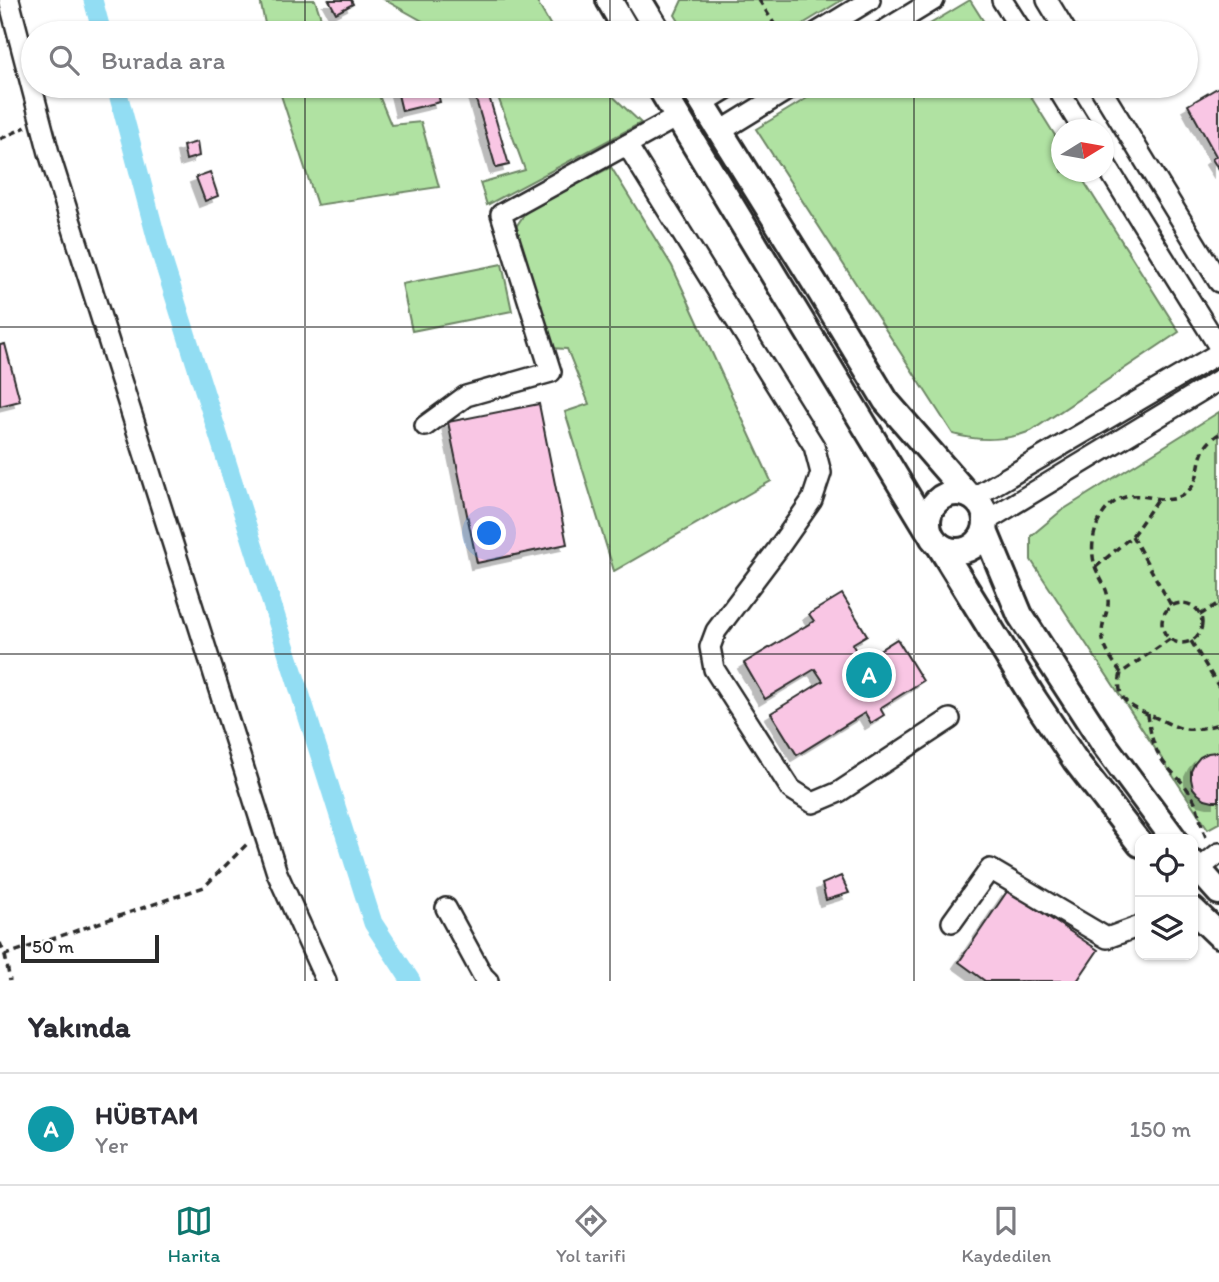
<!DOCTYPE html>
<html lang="tr">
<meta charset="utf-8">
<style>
:root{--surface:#fff;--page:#f2f2f3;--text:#2b2b33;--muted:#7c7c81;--line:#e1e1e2;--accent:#0f766e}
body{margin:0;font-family:Itim,sans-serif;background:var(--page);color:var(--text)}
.controls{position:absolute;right:21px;bottom:21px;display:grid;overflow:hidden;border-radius:14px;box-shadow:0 2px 5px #0004}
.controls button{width:63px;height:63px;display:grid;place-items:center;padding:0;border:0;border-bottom:2px solid var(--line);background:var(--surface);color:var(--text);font:35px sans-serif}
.compass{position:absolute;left:1051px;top:119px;width:63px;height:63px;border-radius:50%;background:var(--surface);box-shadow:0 2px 5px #0004;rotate:79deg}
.scale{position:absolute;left:21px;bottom:18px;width:138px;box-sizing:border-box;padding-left:7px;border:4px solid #2b2b2b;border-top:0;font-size:19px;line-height:24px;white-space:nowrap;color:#2b2b2b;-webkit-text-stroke:5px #fff;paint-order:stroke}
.you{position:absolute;left:490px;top:534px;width:24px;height:24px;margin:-18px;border:5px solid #fff;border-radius:50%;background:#1a73e8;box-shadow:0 0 0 10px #1a73e833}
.badge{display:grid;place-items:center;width:46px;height:46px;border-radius:50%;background:var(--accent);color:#fff;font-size:23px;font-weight:700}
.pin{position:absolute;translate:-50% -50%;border:4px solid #fff;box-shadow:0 2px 7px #0006}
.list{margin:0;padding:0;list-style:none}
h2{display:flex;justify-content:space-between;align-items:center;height:91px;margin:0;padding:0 28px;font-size:30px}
h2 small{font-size:23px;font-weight:400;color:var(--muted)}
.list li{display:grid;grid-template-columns:46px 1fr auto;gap:21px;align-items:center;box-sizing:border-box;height:112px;padding:0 28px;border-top:2px solid var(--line)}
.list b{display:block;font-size:26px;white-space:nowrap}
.list p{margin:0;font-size:23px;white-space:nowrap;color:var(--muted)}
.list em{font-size:23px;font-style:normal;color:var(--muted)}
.icon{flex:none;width:38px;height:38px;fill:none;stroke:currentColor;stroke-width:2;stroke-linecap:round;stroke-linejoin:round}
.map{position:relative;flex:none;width:1219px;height:981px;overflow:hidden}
.search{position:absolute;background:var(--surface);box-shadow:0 2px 5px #0004;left:21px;right:21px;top:21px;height:77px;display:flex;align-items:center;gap:18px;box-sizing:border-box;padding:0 24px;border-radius:38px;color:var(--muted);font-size:26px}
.sheet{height:203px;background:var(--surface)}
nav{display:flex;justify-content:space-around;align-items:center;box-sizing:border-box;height:98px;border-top:2px solid var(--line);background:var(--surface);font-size:19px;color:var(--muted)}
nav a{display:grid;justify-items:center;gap:4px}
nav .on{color:var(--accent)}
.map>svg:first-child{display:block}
</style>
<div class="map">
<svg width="1219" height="981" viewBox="0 0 1219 981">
<defs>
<filter id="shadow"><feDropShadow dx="-6" dy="6" stdDeviation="0" flood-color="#0004"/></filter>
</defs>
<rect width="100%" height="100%" fill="#fff"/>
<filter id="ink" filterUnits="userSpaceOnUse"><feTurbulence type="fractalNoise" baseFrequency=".0143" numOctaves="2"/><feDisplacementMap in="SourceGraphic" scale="14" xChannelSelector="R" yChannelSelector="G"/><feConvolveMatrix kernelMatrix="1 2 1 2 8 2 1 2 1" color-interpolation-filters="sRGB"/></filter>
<g filter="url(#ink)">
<!-- green -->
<g fill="#b0e2a2" stroke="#6e8666" stroke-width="2">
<polygon points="260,0 315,0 323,24 347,20 353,33 267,33"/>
<polygon points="385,0 536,0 555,33 444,33"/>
<polygon points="682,0 842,0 788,33 686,33 675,15"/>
<polygon points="970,0 991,33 915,33"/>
<polygon points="278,86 375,86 391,125 421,122 439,187 317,205"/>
<polygon points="494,86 602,86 641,123 487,205 480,183 525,170"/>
<path d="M827,86H1024L1061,145L1062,172H1078L1179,332L1031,431C1005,441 981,442 953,434L756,129Z"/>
<polygon points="611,167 672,266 771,481 614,571 565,412 589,404 567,349 550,348 512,233 527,210"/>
<polygon points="502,264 512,311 412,331 402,284"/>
<polygon points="1219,412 1219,823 1208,829 1031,560 1031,536 1061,511"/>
</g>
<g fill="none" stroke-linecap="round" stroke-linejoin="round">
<!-- canal -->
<g stroke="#92ddf3" stroke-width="19">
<polyline points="93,0 102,33"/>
<polyline points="116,86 159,248 373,923 411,981"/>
</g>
</g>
<!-- building -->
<g fill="#f9c6e4" stroke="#2b2b2b" stroke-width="2" filter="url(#shadow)">
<polygon points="329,0 351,0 353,4 336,13"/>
<polygon points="396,86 436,86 440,102 402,111"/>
<polygon points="472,86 486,86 509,165 496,168"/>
<polygon points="1219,87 1219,170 1212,159 1216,156 1188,105"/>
<polygon points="197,142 199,156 186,160 183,146"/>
<polygon points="210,172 218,196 205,201 196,177"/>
<polygon points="5,344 20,401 0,406 0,345"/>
<polygon points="539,404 567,544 477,563 448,422"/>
<polygon points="842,594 867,635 852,644 862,661 897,639 923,681 880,708 884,715 871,723 865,713 797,755 771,713 823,681 815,669 765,699 744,663 814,621 809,614"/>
<polygon points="1216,752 1219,752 1219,801 1213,801 1205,799 1198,794 1193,788 1191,779 1191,771 1195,763 1200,757 1208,753"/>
<polygon points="841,876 849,893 826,900 822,884"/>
<polygon points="1008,890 1098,950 1077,981 985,981 959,962"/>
</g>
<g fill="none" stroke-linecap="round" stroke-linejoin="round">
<defs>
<g id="minor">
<polyline points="9,0 49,153 277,873 326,981"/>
<polyline points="1002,0 1023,33"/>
<polyline points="1047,0 1067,33"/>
<polyline points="816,33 870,0"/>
<polyline points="880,33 934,0"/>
<polyline points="1056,86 1083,130"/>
<polyline points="1099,86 1219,282"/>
<polyline points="703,103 731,86"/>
<polyline points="721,131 794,86"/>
<polyline points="627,145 814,446 821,473 812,500 777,550 716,631 710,647 714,669 791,789 813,803 839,792 950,719"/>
<polyline points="1104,162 1219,347"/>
<polyline points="425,426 466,396 551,372 501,214 677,117"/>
<polyline points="974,497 1219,353"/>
<polyline points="986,521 1219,380"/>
<polyline points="1198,870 1219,853"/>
<polyline points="446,908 483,976 488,981"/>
<polyline points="952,922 990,869 1107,938 1140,926"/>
</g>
<g id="tertiary">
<polyline points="609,0 628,33"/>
<polyline points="639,0 659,33"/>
<polyline points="659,86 928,530"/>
<polyline points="692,86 816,285 886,401 966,493"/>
<circle cx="957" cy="522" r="29"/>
<polyline points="985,531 1020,615 1105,746 1174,839"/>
<polyline points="939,545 1034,699 1075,760 1140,844"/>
<polyline points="1193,863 1219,892"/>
<polyline points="1193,910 1219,935"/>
</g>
</defs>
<!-- minor casing -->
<use href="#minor" stroke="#2b2b2b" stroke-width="24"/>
<!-- tertiary casing -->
<use href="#tertiary" stroke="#2b2b2b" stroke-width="30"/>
<!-- path -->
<g stroke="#2b2b2b" stroke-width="3.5" stroke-dasharray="7 5" stroke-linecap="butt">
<polyline points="759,0 780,33"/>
<polyline points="0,139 26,127"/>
<polyline points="1132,536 1172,607"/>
<polyline points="1096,567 1132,536 1158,499"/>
<circle cx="1182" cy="623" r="20"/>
<polyline points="1200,615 1219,603"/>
<path d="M1170,639L1121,673C1113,704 1137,709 1159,719C1168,723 1176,728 1186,729C1197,730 1208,727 1219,724"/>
<polyline points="1191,641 1219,687"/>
<path d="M1121,673C1111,658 1099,644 1103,625C1105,616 1109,608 1108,599C1107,587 1100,579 1096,569C1087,545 1096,510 1120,499C1144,488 1166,510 1187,492C1206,476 1190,453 1219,434"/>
<path d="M1148,714C1150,736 1155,755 1171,771C1180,780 1189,789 1195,802C1200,814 1201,828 1207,839"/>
<polyline points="0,943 5,955 204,887 249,842"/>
<polyline points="5,955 10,981"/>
</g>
<!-- minor -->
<use href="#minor" stroke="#fff" stroke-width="19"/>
<!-- tertiary -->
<use href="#tertiary" stroke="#fff" stroke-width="24"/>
</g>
</g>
<!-- grid -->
<path fill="none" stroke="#2b2b2b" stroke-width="2" stroke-opacity="0.55" d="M305,0V33M610,0V33M914,0V33M305,86V981M610,86V981M914,86V981M0,327H1219M0,654H1219"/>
</svg>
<div class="controls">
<button><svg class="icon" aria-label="locate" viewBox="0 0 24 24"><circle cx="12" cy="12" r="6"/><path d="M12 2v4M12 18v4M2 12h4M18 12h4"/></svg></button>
<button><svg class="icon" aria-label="layers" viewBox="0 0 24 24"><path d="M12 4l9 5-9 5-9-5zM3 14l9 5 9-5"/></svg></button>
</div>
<svg class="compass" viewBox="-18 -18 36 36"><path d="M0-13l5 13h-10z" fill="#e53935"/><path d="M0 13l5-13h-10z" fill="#7c7c81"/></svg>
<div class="scale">50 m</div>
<div class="you"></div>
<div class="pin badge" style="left:869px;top:675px;background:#0f9aa8">A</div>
<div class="search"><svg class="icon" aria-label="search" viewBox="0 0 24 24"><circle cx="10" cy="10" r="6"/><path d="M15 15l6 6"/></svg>Burada ara</div>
</div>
<section class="sheet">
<h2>Yakında<small></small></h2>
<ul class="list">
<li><span class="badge" style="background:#0f9aa8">A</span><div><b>HÜBTAM</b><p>Yer</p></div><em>150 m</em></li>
</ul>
</section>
<nav>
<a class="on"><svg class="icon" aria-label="map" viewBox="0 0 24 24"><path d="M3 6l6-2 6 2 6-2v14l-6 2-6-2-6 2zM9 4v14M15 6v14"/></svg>Harita</a>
<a><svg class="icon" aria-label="directions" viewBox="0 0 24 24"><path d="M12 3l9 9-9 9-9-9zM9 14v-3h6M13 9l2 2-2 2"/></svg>Yol tarifi</a>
<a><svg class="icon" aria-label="saved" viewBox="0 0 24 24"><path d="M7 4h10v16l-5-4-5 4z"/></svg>Kaydedilen</a>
</nav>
